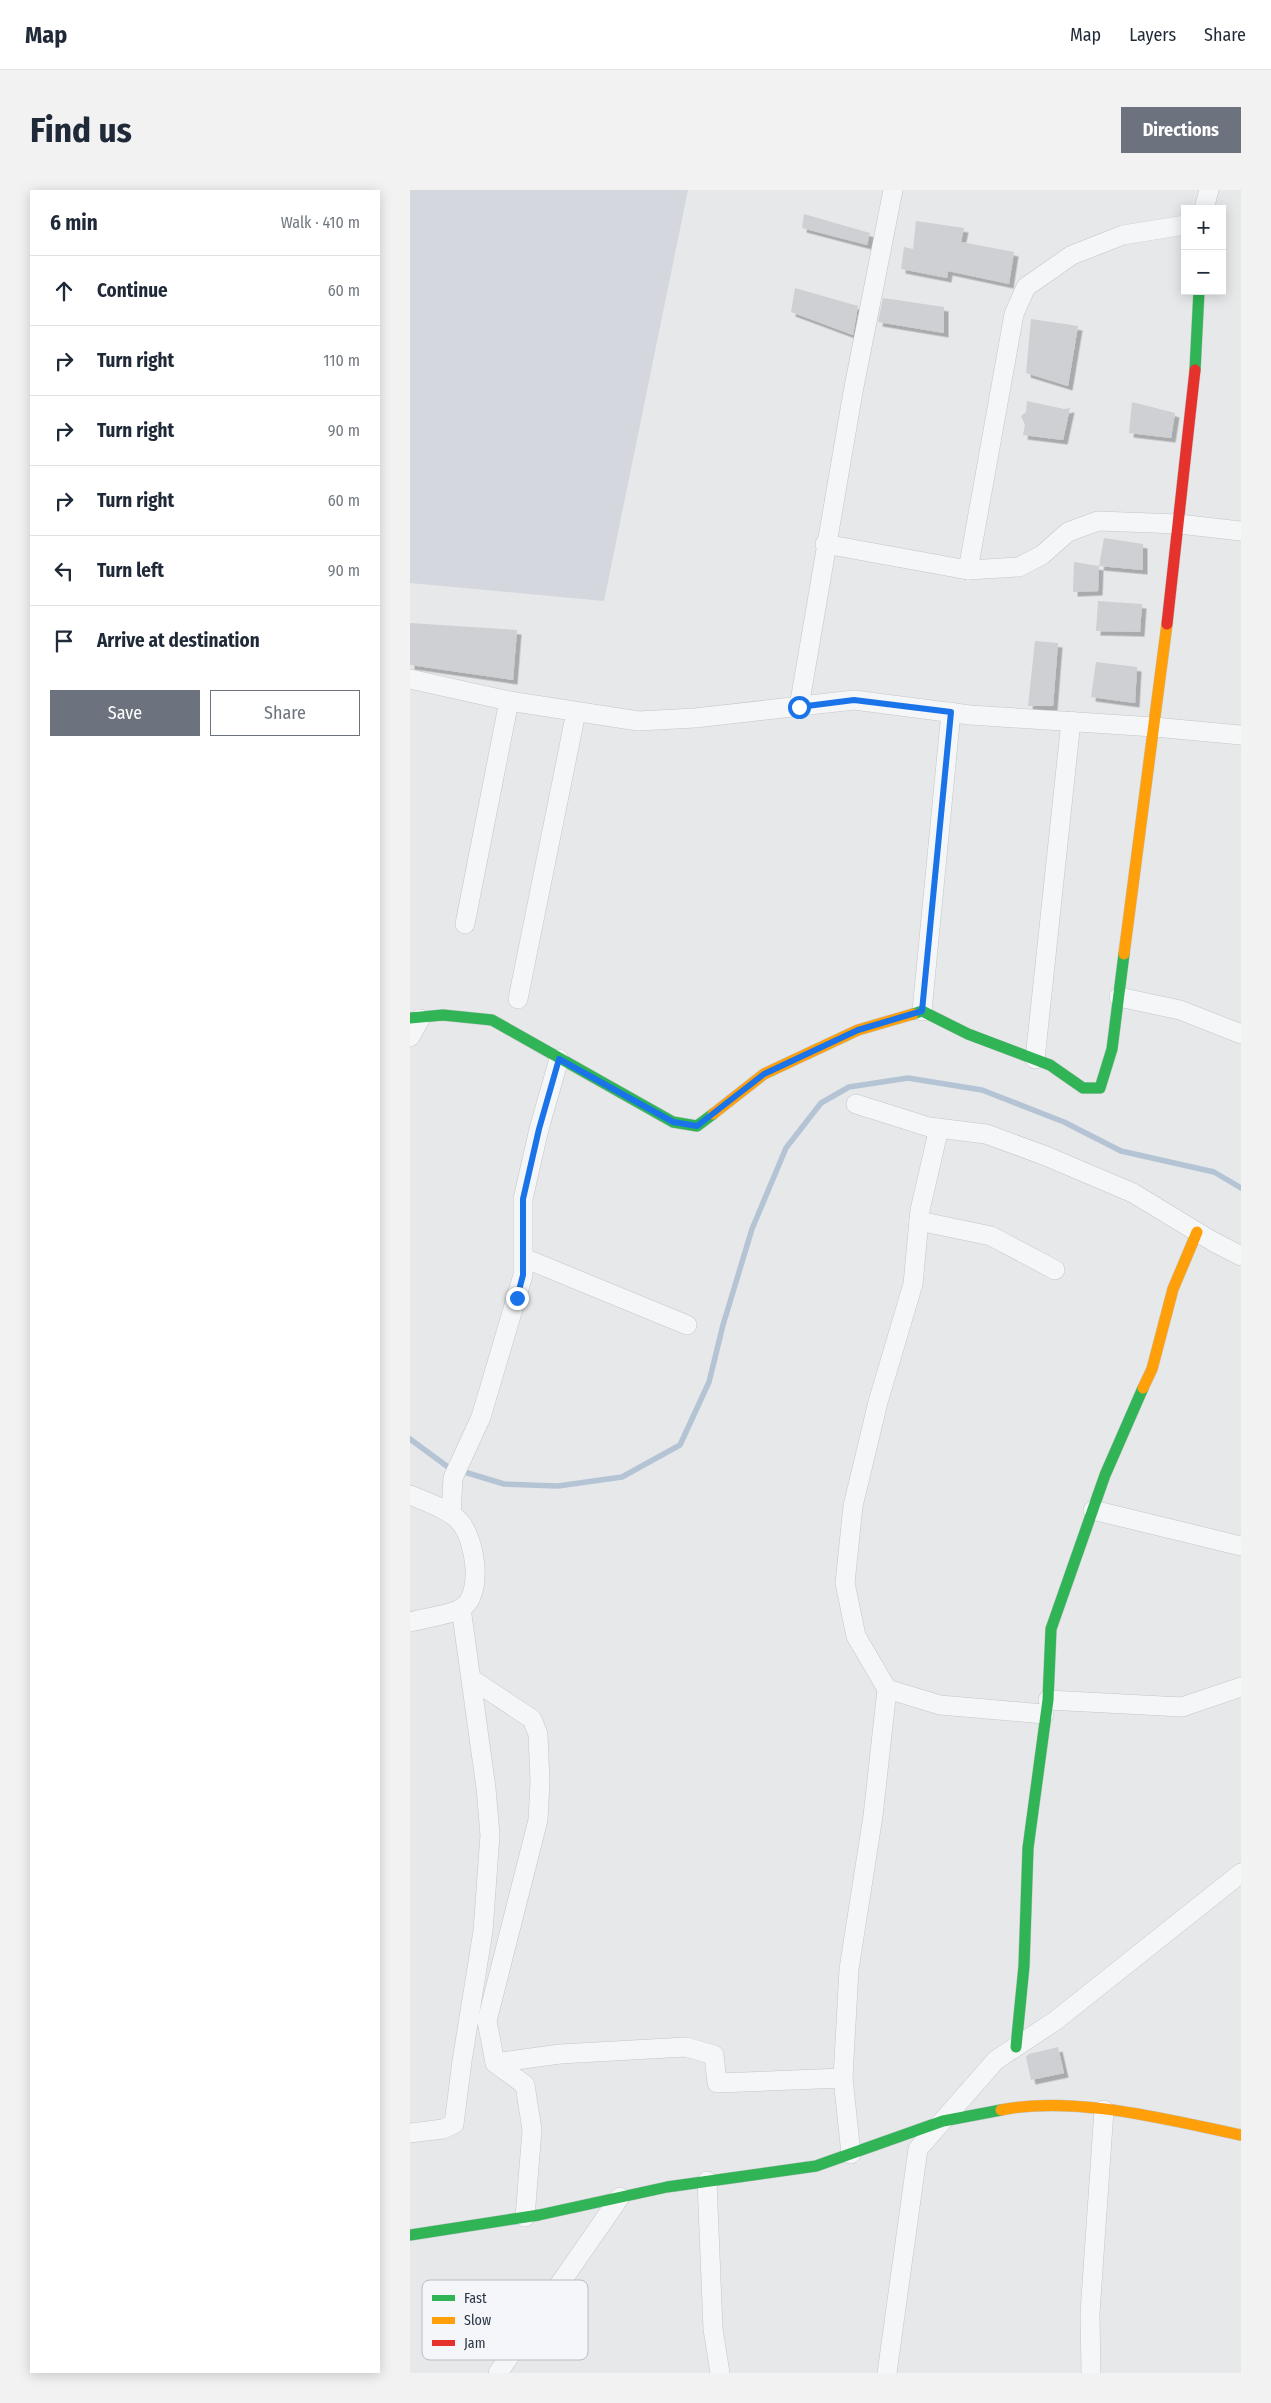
<!DOCTYPE html>
<meta charset="utf-8">
<style>
:root{--surface:#fff;--page:#f2f2f3;--text:#1f2937;--muted:#747a83;--line:#e0e1e3;--accent:#6c737f}
body{margin:0;font-family:"Fira Sans Condensed",sans-serif;background:var(--page);color:var(--text)}
.controls{position:absolute;right:15px;top:15px;display:grid;overflow:hidden;border-radius:0px;box-shadow:0 2px 12px #0003}
.controls button{width:45px;height:45px;display:grid;place-items:center;padding:0;border:0;border-bottom:1px solid var(--line);background:var(--surface);color:var(--text);font:25px sans-serif}
.stop{position:absolute;width:15px;height:15px;margin:-11px;border:4px solid #1a73e8;border-radius:50%;background:#fff}
.stop.end{background:#1a73e8;border-color:#fff;box-shadow:0 1px 5px #0008}
.list{margin:0;padding:0;list-style:none}
h2{display:flex;justify-content:space-between;align-items:center;height:65px;margin:0;padding:0 20px;font-size:21px}
h2 small{font-size:16px;font-weight:400;color:var(--muted)}
.list li{display:grid;grid-template-columns:32px 1fr auto;gap:15px;align-items:center;box-sizing:border-box;height:70px;padding:0 20px;border-top:1px solid var(--line)}
.list b{display:block;font-size:19px;white-space:nowrap}
.list em{font-size:16px;font-style:normal;color:var(--muted)}
.actions{display:flex;gap:10px;padding:15px 20px}
.actions a{flex:1;padding:11px 0;border:1px solid var(--accent);border-radius:0px;text-align:center;font-size:18px;color:var(--accent)}
.actions .main{background:var(--accent);color:#fff}
.icon{flex:none;width:28px;height:28px;fill:none;stroke:currentColor;stroke-width:2;stroke-linecap:round;stroke-linejoin:round}
.map{position:relative;flex:none;width:831px;height:2183px;overflow:hidden;border-radius:0px}
header{display:flex;align-items:center;gap:30px;box-sizing:border-box;height:70px;padding:0 25px;background:var(--surface);border-bottom:1px solid var(--line)}
header strong{font-size:24px}
nav{display:flex;gap:28px;margin-inline-start:auto;font-size:18px}
.intro{display:flex;align-items:center;justify-content:space-between;box-sizing:border-box;height:120px;padding:0 30px}
h1{margin:0;font-size:35px}
.button{padding:12px 22px;border-radius:0px;background:var(--accent);color:#fff;font-size:18px;font-weight:700}
main{display:flex;gap:30px;padding:0 30px}
aside{flex:1;background:var(--surface);border-radius:0px;box-shadow:0 2px 12px #0003}
.map>svg:first-child{display:block}
</style>
<header>
<strong>Map</strong>
<nav><a>Map</a><a>Layers</a><a>Share</a></nav>
</header>
<div class="intro"><h1>Find us</h1><a class="button">Directions</a></div>
<main>
<aside>
<h2>6 min<small>Walk · 410 m</small></h2>
<ul class="list">
<li><svg class="icon" aria-label="ahead" viewBox="0 0 24 24"><path d="M12 20V5M6 11l6-6 6 6"/></svg><div><b>Continue</b></div><em>60 m</em></li>
<li><svg class="icon" aria-label="right" viewBox="0 0 24 24"><path d="M7 20v-9h11M14 6l5 5-5 5"/></svg><div><b>Turn right</b></div><em>110 m</em></li>
<li><svg class="icon" aria-label="right" viewBox="0 0 24 24"><path d="M7 20v-9h11M14 6l5 5-5 5"/></svg><div><b>Turn right</b></div><em>90 m</em></li>
<li><svg class="icon" aria-label="right" viewBox="0 0 24 24"><path d="M7 20v-9h11M14 6l5 5-5 5"/></svg><div><b>Turn right</b></div><em>60 m</em></li>
<li><svg class="icon" aria-label="left" viewBox="0 0 24 24"><path d="M17 20v-9H6M10 6l-5 5 5 5"/></svg><div><b>Turn left</b></div><em>90 m</em></li>
<li><svg class="icon" aria-label="arrive" viewBox="0 0 24 24"><path d="M6 21V4h12l-3 4 3 4H6"/></svg><div><b>Arrive at destination</b></div></li>
</ul>
<div class="actions"><a class="main">Save</a><a>Share</a></div>
</aside>
<div class="map">
<svg width="831" height="2183" viewBox="0 0 831 2183">
<defs>
<filter id="shadow"><feDropShadow dx="4.5" dy="4.5" stdDeviation="0" flood-color="#0004"/></filter>
</defs>
<rect width="100%" height="100%" fill="#e6e8ea"/>
<!-- built -->
<polygon fill="#d4d7dd" points="0,0 278,0 194,411 0,393"/>
<g fill="none" stroke-linecap="round" stroke-linejoin="round">
<!-- stream -->
<polyline stroke="#b4c4d5" stroke-width="5.5" points="0,1249 38,1277 94,1294 148,1296 212,1287 270,1255 299,1192 313,1135 342,1039 376,958 411,913 439,897 498,888 572,900 654,932 711,961 804,982 831,998"/>
</g>
<!-- building -->
<g fill="#ced0d3" filter="url(#shadow)">
<polygon points="394,24 460,43 457,55 392,38"/>
<polygon points="506,31 554,38 551,52 604,62 599,94 538,81 537,88 491,79 494,57 503,59"/>
<polygon points="385,98 448,116 443,145 381,122"/>
<polygon points="473,108 534,117 534,143 468,132"/>
<polygon points="621,129 668,136 658,196 616,183"/>
<polygon points="617,211 654,219 660,218 653,250 613,245 615,235 611,226 616,222"/>
<polygon points="722,212 765,223 761,248 719,243"/>
<polygon points="694,348 733,354 733,380 689,376"/>
<polygon points="664,372 689,376 688,401 663,402"/>
<polygon points="688,411 732,414 730,442 686,441"/>
<polygon points="0,433 107,440 103,490 0,475"/>
<polygon points="625,451 648,453 643,516 618,516"/>
<polygon points="686,472 727,477 725,513 681,507"/>
<polygon points="648,1857 654,1883 621,1890 616,1867 619,1864"/>
</g>
<g fill="none" stroke-linecap="round" stroke-linejoin="round">
<defs>
<g id="street">
<polyline points="794,19 799,0"/>
<polyline points="415,354 558,380 604,124 616,97 662,65 713,45 775,35"/>
<polyline points="558,380 609,377 632,365 658,342 688,331 769,334 831,341"/>
<polyline points="0,489 99,511 228,531 285,528 444,510 560,525 744,537 831,545"/>
<polyline points="389,517 443,202 483,0"/>
<polyline points="55,734 99,511"/>
<polyline points="709,807 770,820 831,844"/>
<polyline points="108,809 166,522"/>
<polyline points="512,821 541,522"/>
<polyline points="0,847 10,829"/>
<polyline points="625,869 661,531"/>
<polyline points="446,914 519,937 576,944 636,966 723,1003 802,1051 831,1066"/>
<polyline points="509,1031 581,1046 645,1080"/>
<polyline points="114,1068 277,1135"/>
<path d="M0,1305C16,1312 39,1319 50,1332C65,1349 74,1404 52,1418C41,1425 14,1428 0,1432"/>
<polyline points="683,1320 831,1356"/>
<polyline points="41,1324 43,1288 71,1227 113,1085 113,1009 129,939 149,869"/>
<polyline points="63,1490 122,1529 128,1544 130,1592 128,1630 77,1831 85,1873 115,1895 122,1940 115,2027"/>
<polyline points="477,1499 446,1446 435,1393 443,1316 468,1212 503,1094 510,1020 529,938"/>
<polyline points="638,1510 772,1517 831,1497"/>
<polyline points="85,1873 150,1864 276,1857 304,1865 307,1893 433,1888 441,1964"/>
<polyline points="433,1888 439,1779 463,1626 477,1499 530,1515 634,1524"/>
<polyline points="0,1943 33,1939 44,1934 52,1871 73,1741 80,1645 76,1598 51,1418"/>
<polyline points="297,1991 303,2139 310,2183"/>
<polyline points="88,2183 210,2007"/>
<polyline points="477,2183 508,1959 586,1870 645,1831 831,1683"/>
<polyline points="681,2183 680,2123 694,1920"/>
</g>
<g id="fast">
<polyline points="785,180 789,101"/>
<polyline points="503,824 512,821 558,844 640,875 673,898 690,898 702,859 714,764"/>
<polyline points="0,828 33,825 82,830 263,932 287,936 303,924"/>
<polyline points="606,1857 614,1776 618,1658 638,1510 641,1439 695,1285 733,1198"/>
<polyline points="0,2045 129,2025 257,1997 406,1976 533,1931 591,1920"/>
</g>
<g id="slow">
<polyline points="714,764 757,434"/>
<polyline points="303,924 354,884 448,840 503,824"/>
<polyline points="733,1198 742,1179 763,1099 787,1042"/>
<path d="M591,1920C665,1905 758,1930 831,1945"/>
</g>
<polyline id="jam" points="757,434 785,180"/>
</defs>
<!-- street casing -->
<use href="#street" stroke="#c4c6c8" stroke-width="20"/>
<!-- fast casing -->
<use href="#fast" stroke="#c4c6c8" stroke-width="12"/>
<!-- slow casing -->
<use href="#slow" stroke="#c4c6c8" stroke-width="12"/>
<!-- jam casing -->
<use href="#jam" stroke="#c4c6c8" stroke-width="12"/>
<!-- street -->
<use href="#street" stroke="#f5f6f7" stroke-width="19"/>
<!-- fast -->
<use href="#fast" stroke="#30b455" stroke-width="11"/>
<!-- slow -->
<use href="#slow" stroke="#ff9f0a" stroke-width="11"/>
<!-- jam -->
<use href="#jam" stroke="#e5322d" stroke-width="11"/>
</g>
<g fill="none" stroke-linecap="round" stroke-linejoin="round">
<!-- route -->
<polyline stroke="#1a73e8" stroke-width="6" points="107,1108 113,1085 113,1009 129,939 149,869 263,932 287,936 354,884 448,840 512,821 541,522 444,510 389,517"/>
</g>
<!-- legend -->
<rect x="12" y="2090" width="166" height="80" rx="8" fill="#f4f6f9" stroke="#b8bcc3" stroke-width="1"/>
<rect x="22" y="2105" width="23" height="6" fill="#30b455"/>
<rect x="22" y="2127" width="23" height="7" fill="#ff9f0a"/>
<rect x="22" y="2150" width="23" height="6" fill="#e5322d"/>
<g font-size="14" fill="#2b3445">
<text x="54" y="2113">Fast</text>
<text x="54" y="2135">Slow</text>
<text x="54" y="2158">Jam</text>
</g>
</svg>
<div class="controls">
<button>+</button>
<button>−</button>
</div>
<div class="stop" style="left:389px;top:517px"></div>
<div class="stop end" style="left:107px;top:1108px"></div>
</div>
</main>
